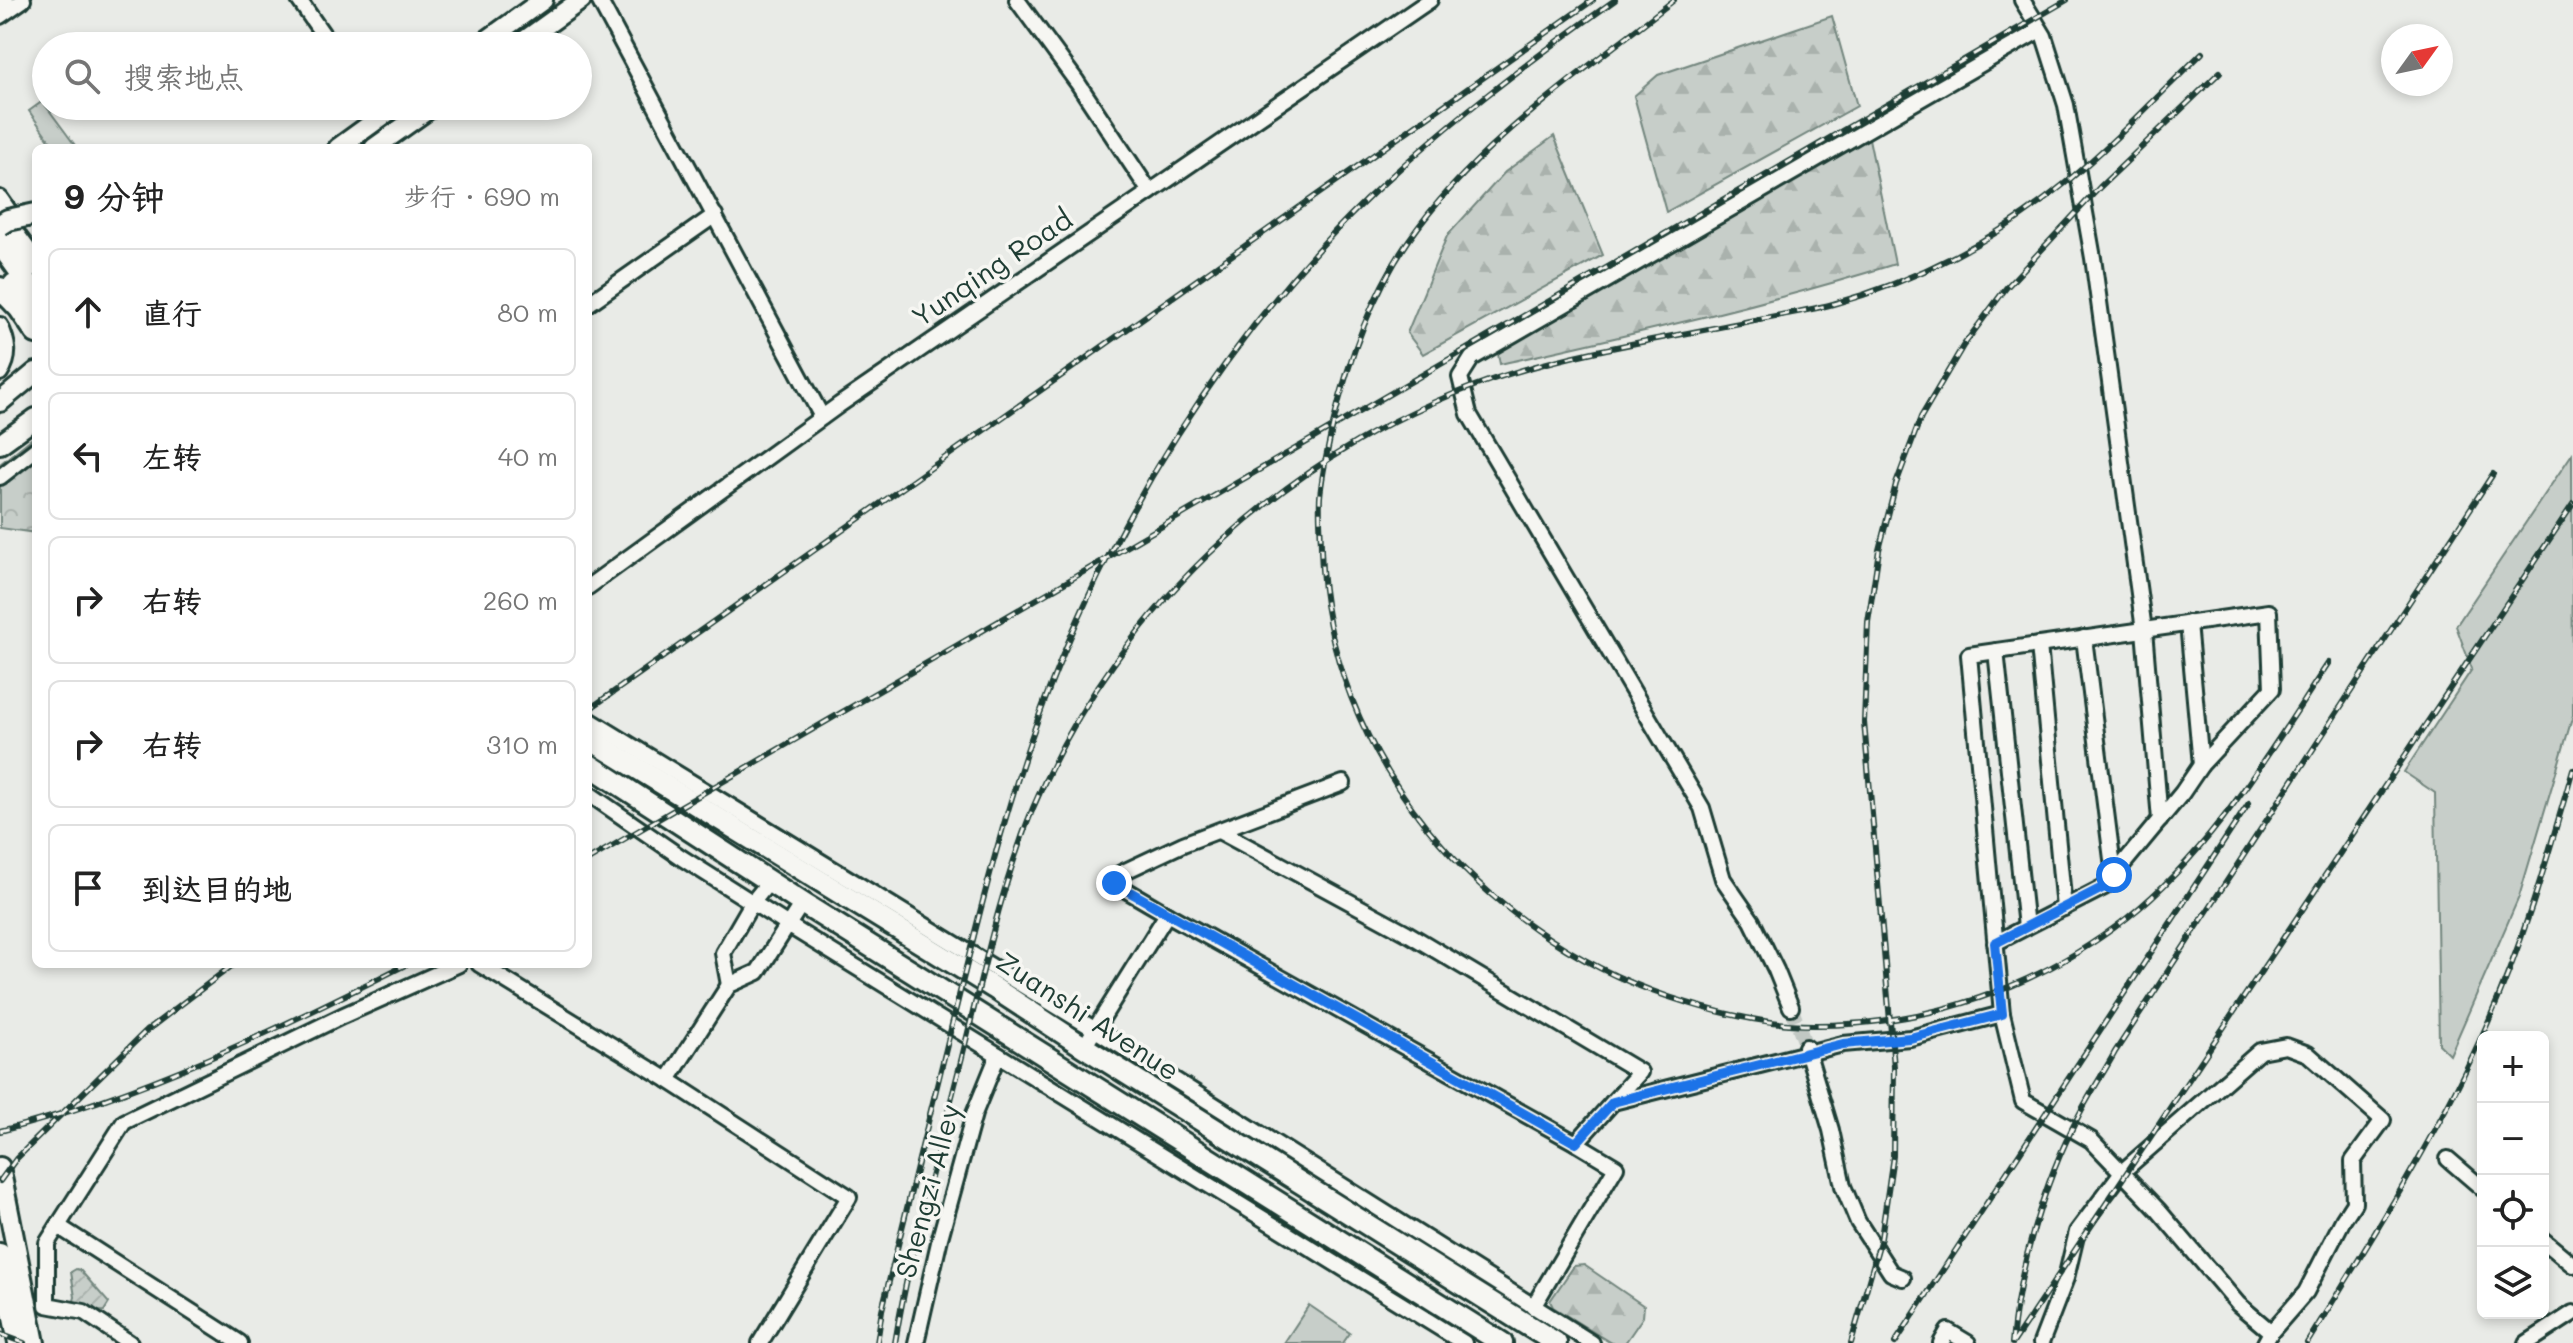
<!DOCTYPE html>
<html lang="zh">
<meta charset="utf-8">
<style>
:root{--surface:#fff;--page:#f2f2f2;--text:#222;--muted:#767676;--line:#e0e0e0}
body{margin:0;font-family:Mali,"LXGW WenKai TC",sans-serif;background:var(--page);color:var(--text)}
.controls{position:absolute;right:24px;bottom:24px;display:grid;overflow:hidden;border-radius:12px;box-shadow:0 4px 12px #0003}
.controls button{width:72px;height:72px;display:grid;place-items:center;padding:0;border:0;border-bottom:2px solid var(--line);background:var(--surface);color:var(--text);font:40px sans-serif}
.compass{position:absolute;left:2381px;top:24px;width:72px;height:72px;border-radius:50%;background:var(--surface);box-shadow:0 4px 12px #0003;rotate:57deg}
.stop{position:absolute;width:24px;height:24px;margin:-18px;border:6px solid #1a73e8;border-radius:50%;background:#fff}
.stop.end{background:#1a73e8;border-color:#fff;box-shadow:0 2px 8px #0008}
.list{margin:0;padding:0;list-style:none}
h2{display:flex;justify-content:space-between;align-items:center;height:104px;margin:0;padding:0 32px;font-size:34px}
h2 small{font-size:26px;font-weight:400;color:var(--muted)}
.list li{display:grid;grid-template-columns:52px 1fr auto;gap:24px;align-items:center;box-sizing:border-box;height:128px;margin:0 16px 16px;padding:0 16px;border:2px solid var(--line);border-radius:12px}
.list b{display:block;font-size:30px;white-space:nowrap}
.list em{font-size:26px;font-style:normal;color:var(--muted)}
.icon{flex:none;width:44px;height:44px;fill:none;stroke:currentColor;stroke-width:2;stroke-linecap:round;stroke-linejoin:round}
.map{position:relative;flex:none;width:2573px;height:1343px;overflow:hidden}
.search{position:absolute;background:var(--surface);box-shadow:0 4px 12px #0003;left:32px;top:32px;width:560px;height:88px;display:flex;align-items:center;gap:20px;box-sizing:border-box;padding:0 28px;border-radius:44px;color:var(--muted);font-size:30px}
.panel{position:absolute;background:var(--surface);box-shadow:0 4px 12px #0003;left:32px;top:144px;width:560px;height:824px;border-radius:12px}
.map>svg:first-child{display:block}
</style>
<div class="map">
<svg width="2573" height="1343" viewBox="0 0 2573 1343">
<defs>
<pattern id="forest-firs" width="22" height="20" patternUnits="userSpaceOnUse" patternTransform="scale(2)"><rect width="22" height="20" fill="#c7cec9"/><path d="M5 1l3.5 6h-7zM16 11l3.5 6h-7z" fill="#aab2ad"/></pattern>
<pattern id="park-crowns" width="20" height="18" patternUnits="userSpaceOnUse" patternTransform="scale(2)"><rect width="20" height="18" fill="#c7cec9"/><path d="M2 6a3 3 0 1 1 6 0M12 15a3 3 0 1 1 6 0" fill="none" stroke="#aab2ad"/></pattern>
<pattern id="garden-furrows" width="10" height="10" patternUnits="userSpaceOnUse" patternTransform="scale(2)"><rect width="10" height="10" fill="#c7cec9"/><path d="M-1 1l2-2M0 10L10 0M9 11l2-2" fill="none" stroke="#aab2ad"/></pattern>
</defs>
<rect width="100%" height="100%" fill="#e9ebe7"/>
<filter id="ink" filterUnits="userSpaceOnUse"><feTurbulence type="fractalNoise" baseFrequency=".0125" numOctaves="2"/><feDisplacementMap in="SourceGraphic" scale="16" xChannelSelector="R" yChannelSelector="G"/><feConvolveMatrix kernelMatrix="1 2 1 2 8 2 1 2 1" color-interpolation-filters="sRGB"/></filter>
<g filter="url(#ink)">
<!-- grass -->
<g fill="#c7cec9" stroke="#73867e" stroke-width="2">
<polygon points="43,101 46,106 77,148 55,148 29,111"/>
<polygon points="2572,454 2573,715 2519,897 2450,1055 2439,1044 2435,793 2404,772 2472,669 2456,626"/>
<polygon points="1309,1305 1350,1333 1343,1343 1284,1343"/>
</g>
<!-- forest -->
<g fill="url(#forest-firs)" stroke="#73867e" stroke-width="2">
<polygon points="1832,16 1857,106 1666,212 1634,96 1658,75"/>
<path d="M1867,129L1895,264C1765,305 1633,334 1500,364L1496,344Z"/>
<polygon points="1554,136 1603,255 1423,354 1407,333 1447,236 1505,172"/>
<polygon points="1584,1265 1644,1306 1643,1317 1625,1343 1611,1343 1553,1307 1550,1301 1574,1266"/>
</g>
<!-- park -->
<polygon fill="url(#park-crowns)" stroke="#73867e" stroke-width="2" points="36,435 36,533 0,528 0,464"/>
<!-- garden -->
<path fill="url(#garden-furrows)" stroke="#73867e" stroke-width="2" d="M76,1269L80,1270L109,1303L104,1311C94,1313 87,1304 76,1306L73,1304L75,1297L71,1272Z"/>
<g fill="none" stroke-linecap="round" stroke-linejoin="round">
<!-- minor-tunnel -->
<polyline stroke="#c1c8c3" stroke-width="14" stroke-dasharray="14 7" stroke-linecap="butt" points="1791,1007 1806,1046"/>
<defs>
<g id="minor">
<polyline points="299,0 331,46"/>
<polyline points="599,0 822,417"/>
<polyline points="1017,0 1077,82 1150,192"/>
<polyline points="2022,0 2044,36 2066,105 2093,258 2144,630 2160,820"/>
<polyline points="0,4 6,0"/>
<polyline points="0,16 23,0"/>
<polyline points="0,198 18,224"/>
<polyline points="588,304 715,215"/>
<path d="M0,325C8,342 11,357 0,373"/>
<polyline points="0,477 36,449"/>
<polyline points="588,587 839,405 1430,0"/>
<polyline points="2188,623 2201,765"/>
<polyline points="2084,638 2114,875"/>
<polyline points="2039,645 2064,908"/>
<polyline points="1996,651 2026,927"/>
<polyline points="588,719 1094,1029 1592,1343"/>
<polyline points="588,793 682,858 788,925 1464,1343"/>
<polyline points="1219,831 1407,933 1640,1072 1576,1143"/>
<polyline points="1167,914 1114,883 1121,873 1183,844 1343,783"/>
<polyline points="1995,943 2104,887 2182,793 2201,765 2272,689 2269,612 1969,655 2002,1014"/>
<polyline points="479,964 668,1080 849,1197 760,1343"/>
<polyline points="729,985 723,953 752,903 769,882"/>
<polyline points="1791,1007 1776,970 1752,921 1723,879 1702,808 1469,414 1460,377 1472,358 2040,30"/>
<polyline points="1084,1047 1167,914 1576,1143 1616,1167 1533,1307"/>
<polyline points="1806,1047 1831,1130 1843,1186 1858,1222 1891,1273 1903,1278"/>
<polyline points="668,1080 729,985 758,972 802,903"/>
<polyline points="1613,1102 1843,1044 1910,1038 2002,1014 2023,1101 2091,1140 2159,1211 2238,1304 2271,1332"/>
<polyline points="2448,1159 2483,1189"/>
<polyline points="58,1226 240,1343"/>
<polyline points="2543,1240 2573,1265"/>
<polyline points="130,1343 84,1312 47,1305 47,1243 124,1122 342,1016 459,964"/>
<polyline points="916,1343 940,1238 974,1114 998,1055"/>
<polyline points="1941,1343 1948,1331 1968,1343"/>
<polyline points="2041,1343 2066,1278 2077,1232 2122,1172 2260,1051 2286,1046 2308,1054 2383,1120 2353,1161 2354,1203 2343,1220 2306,1292 2271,1332 2265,1343"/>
<polyline points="2527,1343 2573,1313"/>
</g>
<g id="major">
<polyline points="479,46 543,0"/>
<polyline points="517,46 581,0"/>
<polyline points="338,148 396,106"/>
<polyline points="374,148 433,106"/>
<polyline points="0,402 36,372"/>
<polyline points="0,444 36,418"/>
<polyline points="0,1167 35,1343"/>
<polyline points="0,1253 18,1343"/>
</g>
<g id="highway">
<polyline points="0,216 36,265"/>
<polyline points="0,244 36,294"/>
<polyline points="14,284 36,314"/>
<polyline points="0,288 19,308 36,333"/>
<polyline points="588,738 994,988 1084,1047 1556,1343"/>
<polyline points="588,764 802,903 1502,1343"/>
</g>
</defs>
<!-- minor casing -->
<use href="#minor" stroke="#1f3d34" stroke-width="20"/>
<!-- major casing -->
<use href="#major" stroke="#1f3d34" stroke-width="24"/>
<!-- highway casing -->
<use href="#highway" stroke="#1f3d34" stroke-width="26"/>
<!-- minor -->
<use href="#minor" stroke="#f6f6f2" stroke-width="14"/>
<!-- major -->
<use href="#major" stroke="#f6f6f2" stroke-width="18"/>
<!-- highway -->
<use href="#highway" stroke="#f6f6f2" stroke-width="20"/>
<defs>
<g id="rail">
<path d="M1674,0C1582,73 1477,142 1409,240C1371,296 1348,360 1333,425C1328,448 1322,473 1320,497C1319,515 1321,533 1321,550C1327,755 1479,933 1669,997C1714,1012 1765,1025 1813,1025C1926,1026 2038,988 2127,918C2213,850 2269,752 2329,662"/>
<polyline points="588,710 1593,0"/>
<polyline points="588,860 2067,0"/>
<path d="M0,1131C138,1097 281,1028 407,964"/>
<polyline points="0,1181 16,1159 146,1031 234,964"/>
<polyline points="0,1334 24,1343"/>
<path d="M877,1343L882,1310C907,1207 933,1103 958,1000C982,902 1007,802 1042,708C1110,523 1225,337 1366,200C1443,126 1528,62 1615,0"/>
<path d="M895,1343C910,1250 936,1160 959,1069C981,982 999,891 1033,808C1118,605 1299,440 1509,374C1592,348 1679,336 1764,318C1787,314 1811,310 1833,304C1917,281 1997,239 2064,184C2113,144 2157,97 2202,53"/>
<polyline points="1851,1343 1881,1238 1893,1156 1894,1067 1864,722 1868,622 1879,550 1896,484 1921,417 1963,346 2006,288 2100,187 2220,72"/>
<polyline points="1895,1343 2249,803"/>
<path d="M2012,1343C2018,1270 2044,1182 2078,1117C2089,1095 2103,1074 2115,1052L2493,474"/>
<polyline points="2013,1343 2573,504"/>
<path d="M2307,1343C2369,1243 2432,1144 2481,1038C2521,951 2547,860 2573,769"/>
</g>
</defs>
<!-- rail casing -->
<use href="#rail" stroke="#1f3d34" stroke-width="6"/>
<!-- rail -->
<use href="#rail" stroke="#f6f6f2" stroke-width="3" stroke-dasharray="9" stroke-linecap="butt"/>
<defs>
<polyline id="highway-bridge" points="0,225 8,220 36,214"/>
</defs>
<!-- highway-bridge casing -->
<use href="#highway-bridge" stroke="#1f3d34" stroke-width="26" stroke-linecap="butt"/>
<!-- highway-bridge -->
<use href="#highway-bridge" stroke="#f6f6f2" stroke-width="20"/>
</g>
</g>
<g fill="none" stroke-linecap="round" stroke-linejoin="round" filter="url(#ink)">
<!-- route -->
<polyline stroke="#1a73e8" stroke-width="10" points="1114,883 1576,1143 1613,1102 1843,1044 1910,1038 2002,1014 1995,943 2104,887 2114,875"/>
</g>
<g text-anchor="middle" stroke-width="7" stroke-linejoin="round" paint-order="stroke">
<!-- street labels -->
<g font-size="28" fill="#1f3d34" stroke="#f6f6f2">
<text transform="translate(992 268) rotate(-34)" y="10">Yunqing Road</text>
<text transform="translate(1088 1016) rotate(33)" y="10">Zuanshi Avenue</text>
<text transform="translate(928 1191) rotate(-75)" y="10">Shengzi Alley</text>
</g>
</g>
</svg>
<div class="controls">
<button>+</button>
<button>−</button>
<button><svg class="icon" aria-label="locate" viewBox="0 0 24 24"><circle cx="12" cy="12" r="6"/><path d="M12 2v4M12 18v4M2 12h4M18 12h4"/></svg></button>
<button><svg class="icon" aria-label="layers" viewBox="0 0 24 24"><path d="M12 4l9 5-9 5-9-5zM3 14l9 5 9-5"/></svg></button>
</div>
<svg class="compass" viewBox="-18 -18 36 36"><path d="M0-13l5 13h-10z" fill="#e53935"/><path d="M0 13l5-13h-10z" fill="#767676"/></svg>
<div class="stop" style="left:2114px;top:875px"></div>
<div class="stop end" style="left:1114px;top:883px"></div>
<div class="search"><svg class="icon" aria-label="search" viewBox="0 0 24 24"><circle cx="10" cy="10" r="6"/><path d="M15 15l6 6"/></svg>搜索地点</div>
<section class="panel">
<h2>9 分钟<small>步行 · 690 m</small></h2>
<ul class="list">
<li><svg class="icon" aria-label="ahead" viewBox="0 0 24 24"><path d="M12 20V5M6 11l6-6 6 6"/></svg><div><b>直行</b></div><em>80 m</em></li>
<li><svg class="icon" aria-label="left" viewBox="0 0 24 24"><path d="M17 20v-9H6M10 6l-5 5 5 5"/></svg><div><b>左转</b></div><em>40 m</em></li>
<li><svg class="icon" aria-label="right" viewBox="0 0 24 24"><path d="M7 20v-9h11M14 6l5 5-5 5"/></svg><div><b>右转</b></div><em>260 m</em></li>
<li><svg class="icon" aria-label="right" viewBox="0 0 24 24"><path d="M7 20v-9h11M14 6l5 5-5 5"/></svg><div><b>右转</b></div><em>310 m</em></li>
<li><svg class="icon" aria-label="arrive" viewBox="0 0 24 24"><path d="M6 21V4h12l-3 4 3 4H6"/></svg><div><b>到达目的地</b></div></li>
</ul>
</section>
</div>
